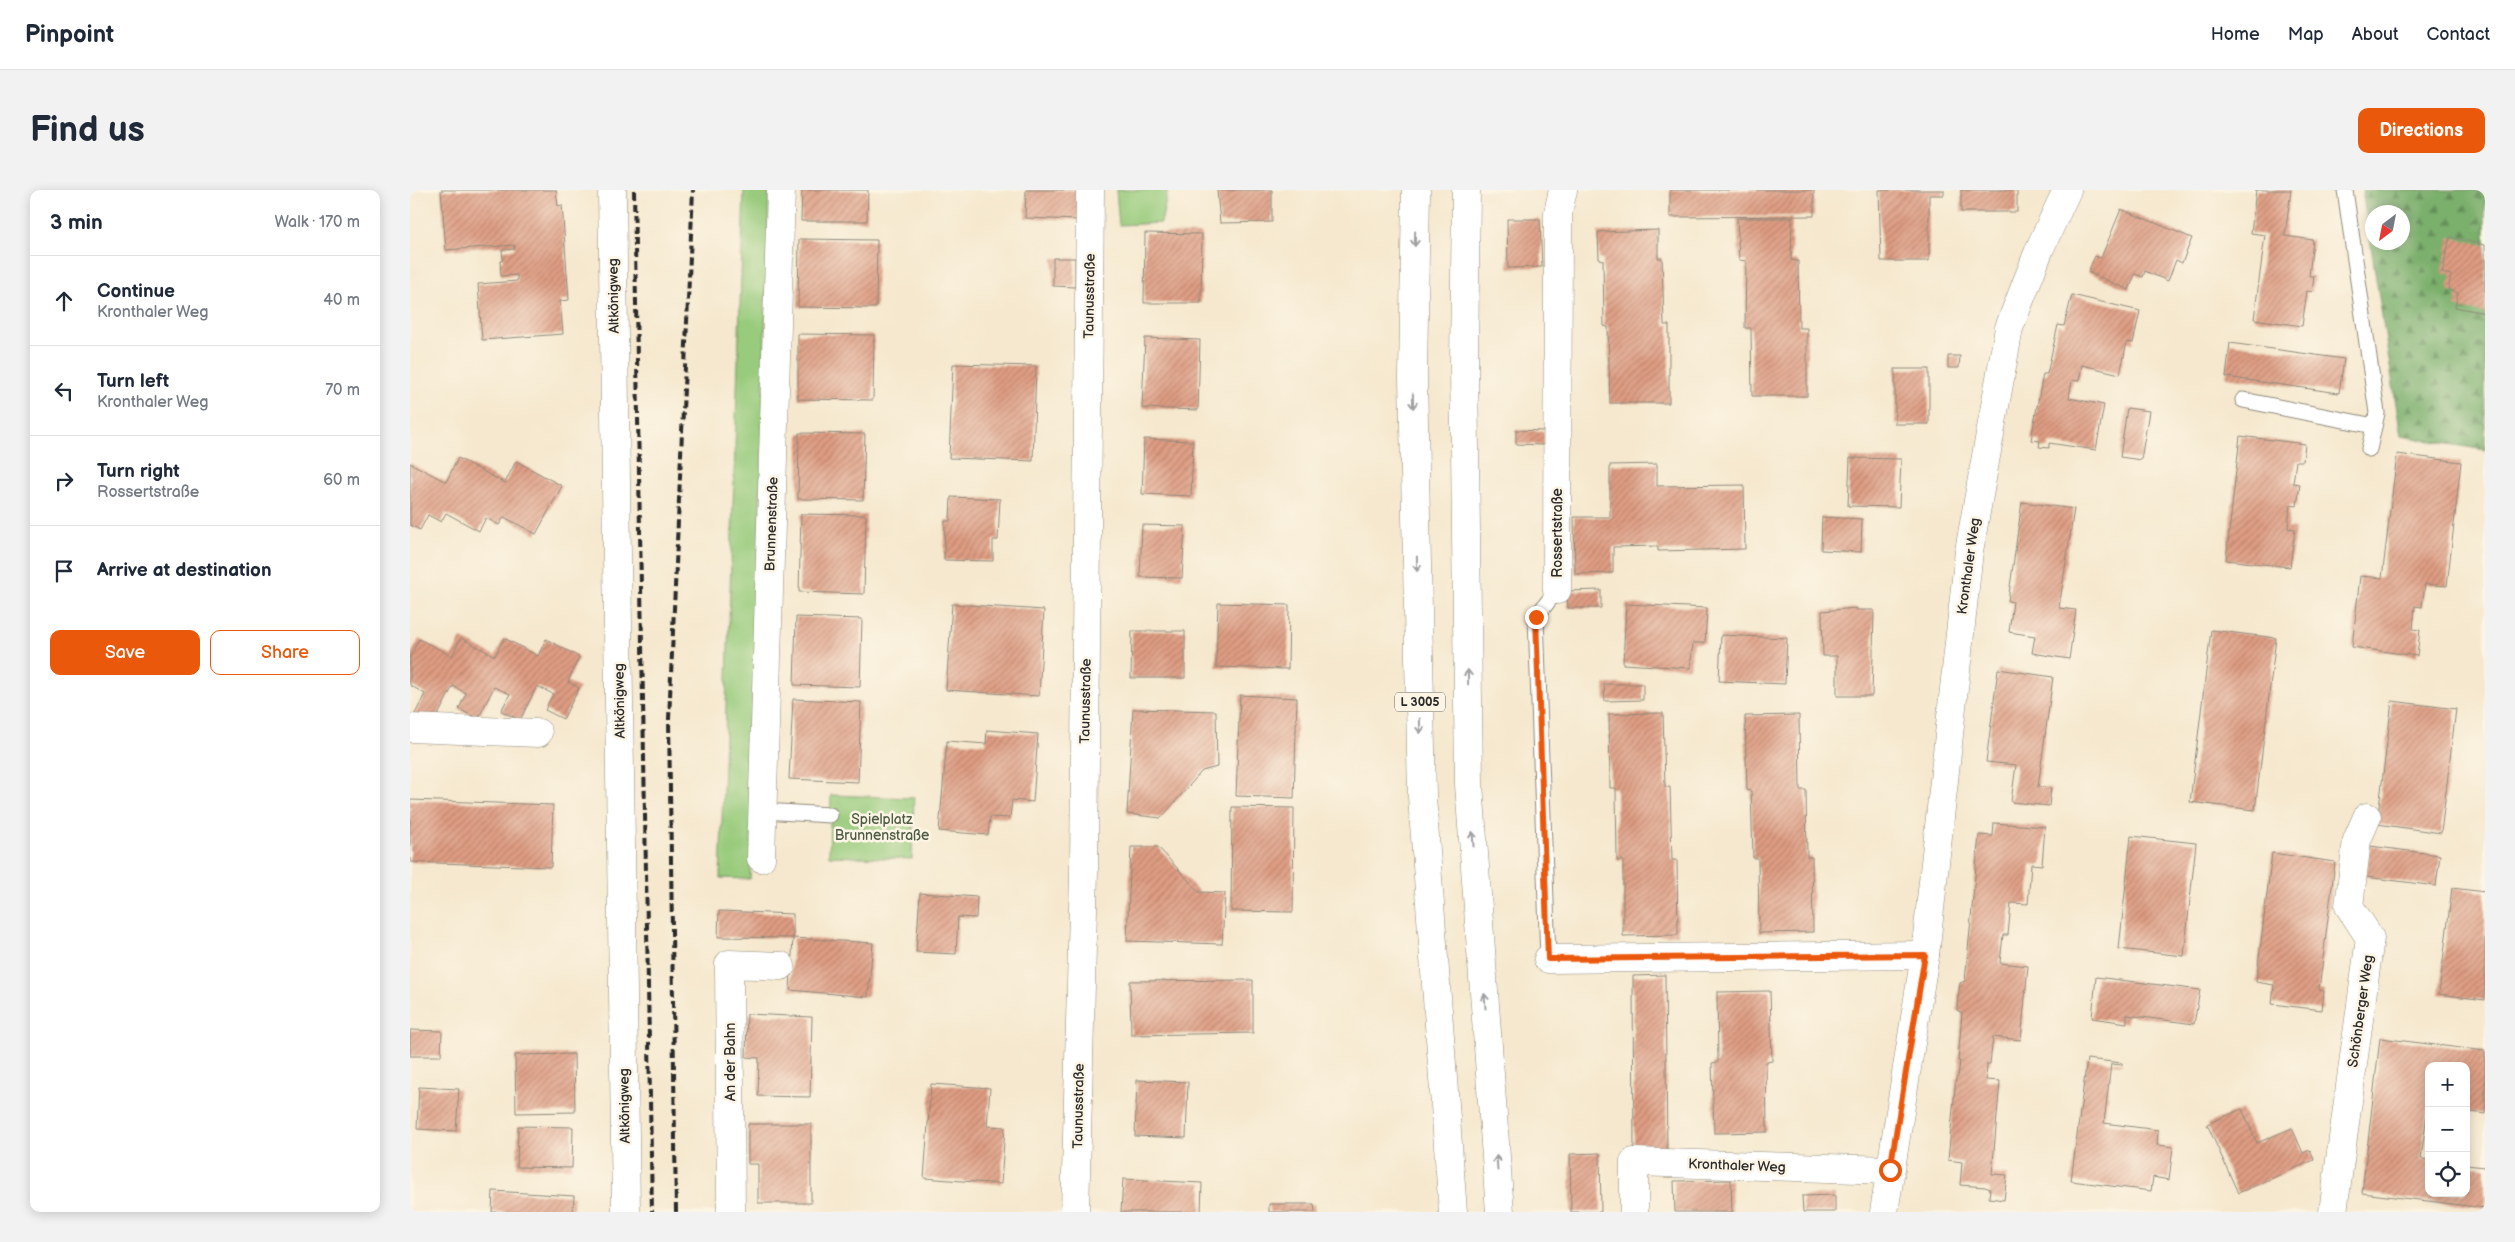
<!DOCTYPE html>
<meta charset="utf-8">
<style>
:root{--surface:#fff;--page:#f2f2f3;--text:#1f2937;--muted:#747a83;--line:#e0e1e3;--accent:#ea580c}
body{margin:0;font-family:"Balsamiq Sans",sans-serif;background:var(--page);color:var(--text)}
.controls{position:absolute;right:15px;bottom:15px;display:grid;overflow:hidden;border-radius:10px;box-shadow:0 2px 12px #0003}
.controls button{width:45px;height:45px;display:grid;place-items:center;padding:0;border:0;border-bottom:1px solid var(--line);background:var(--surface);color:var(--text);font:25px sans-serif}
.compass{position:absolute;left:1955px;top:15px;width:45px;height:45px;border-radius:50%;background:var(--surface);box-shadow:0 2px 12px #0003;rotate:212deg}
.stop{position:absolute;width:15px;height:15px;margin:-11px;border:4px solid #ea580c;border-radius:50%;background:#fff}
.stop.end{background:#ea580c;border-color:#fff;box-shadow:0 1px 5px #0008}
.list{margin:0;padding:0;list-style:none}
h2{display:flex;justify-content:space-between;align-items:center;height:65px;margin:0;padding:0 20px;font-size:21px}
h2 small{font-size:16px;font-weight:400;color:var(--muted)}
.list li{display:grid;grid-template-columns:32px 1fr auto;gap:15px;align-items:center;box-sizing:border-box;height:90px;padding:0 20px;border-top:1px solid var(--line)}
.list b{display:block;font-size:19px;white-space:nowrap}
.list p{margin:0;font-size:16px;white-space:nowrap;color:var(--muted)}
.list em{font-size:16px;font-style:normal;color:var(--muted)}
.actions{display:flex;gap:10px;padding:15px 20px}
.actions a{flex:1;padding:11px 0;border:1px solid var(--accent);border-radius:10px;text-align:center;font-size:18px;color:var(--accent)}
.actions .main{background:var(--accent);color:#fff}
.icon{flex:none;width:28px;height:28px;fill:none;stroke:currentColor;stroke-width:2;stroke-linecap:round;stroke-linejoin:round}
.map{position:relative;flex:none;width:2075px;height:1022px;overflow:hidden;border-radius:10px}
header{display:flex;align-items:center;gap:30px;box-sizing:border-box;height:70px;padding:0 25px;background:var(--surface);border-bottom:1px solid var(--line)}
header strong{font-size:24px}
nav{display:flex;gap:28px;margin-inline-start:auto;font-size:18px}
.intro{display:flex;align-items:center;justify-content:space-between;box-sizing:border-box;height:120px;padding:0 30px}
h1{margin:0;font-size:35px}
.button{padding:12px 22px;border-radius:10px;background:var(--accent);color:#fff;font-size:18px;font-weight:700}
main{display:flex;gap:30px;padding:0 30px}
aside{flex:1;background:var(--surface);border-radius:10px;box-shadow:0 2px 12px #0003}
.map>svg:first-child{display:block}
</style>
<header>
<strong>Pinpoint</strong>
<nav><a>Home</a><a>Map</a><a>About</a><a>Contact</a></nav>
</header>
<div class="intro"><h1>Find us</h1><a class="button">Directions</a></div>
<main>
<aside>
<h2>3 min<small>Walk · 170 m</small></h2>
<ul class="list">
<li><svg class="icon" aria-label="ahead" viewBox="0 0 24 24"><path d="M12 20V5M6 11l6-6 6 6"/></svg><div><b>Continue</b><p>Kronthaler Weg</p></div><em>40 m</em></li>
<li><svg class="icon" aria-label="left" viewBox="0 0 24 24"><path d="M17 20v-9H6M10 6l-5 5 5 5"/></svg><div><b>Turn left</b><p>Kronthaler Weg</p></div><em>70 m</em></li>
<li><svg class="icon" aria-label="right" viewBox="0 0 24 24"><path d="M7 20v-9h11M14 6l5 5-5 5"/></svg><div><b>Turn right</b><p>Rossertstraße</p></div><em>60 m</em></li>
<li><svg class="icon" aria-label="arrive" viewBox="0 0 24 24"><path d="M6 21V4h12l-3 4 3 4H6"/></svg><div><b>Arrive at destination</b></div></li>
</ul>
<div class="actions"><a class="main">Save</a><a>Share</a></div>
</aside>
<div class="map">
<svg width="2075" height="1022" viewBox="0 0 2075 1022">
<defs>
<pattern id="forest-firs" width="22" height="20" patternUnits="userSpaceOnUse" patternTransform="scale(1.25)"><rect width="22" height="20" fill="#7aaf6c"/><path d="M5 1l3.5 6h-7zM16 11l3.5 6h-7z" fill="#648f59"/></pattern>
<pattern id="building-hatch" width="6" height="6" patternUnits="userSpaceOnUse" patternTransform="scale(1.25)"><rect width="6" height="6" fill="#df9d83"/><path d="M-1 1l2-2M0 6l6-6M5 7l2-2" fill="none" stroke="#b5806b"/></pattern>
</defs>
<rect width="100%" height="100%" fill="#fcf5e5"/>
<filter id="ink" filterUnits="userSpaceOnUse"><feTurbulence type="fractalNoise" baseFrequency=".02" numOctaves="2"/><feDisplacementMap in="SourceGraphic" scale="10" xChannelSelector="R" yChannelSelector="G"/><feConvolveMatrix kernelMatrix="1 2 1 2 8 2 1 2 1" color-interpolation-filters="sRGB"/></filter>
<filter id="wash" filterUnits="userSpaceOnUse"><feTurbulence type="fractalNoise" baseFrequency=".0096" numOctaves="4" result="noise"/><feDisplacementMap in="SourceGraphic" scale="20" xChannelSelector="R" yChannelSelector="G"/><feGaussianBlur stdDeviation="1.12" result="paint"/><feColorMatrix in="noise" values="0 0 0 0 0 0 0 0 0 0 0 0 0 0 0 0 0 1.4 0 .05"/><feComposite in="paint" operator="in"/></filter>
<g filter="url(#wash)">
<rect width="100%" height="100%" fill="#f5e8ce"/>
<!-- green -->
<g fill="#98cb7c" stroke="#627b54">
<polygon points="334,0 359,0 340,689 310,688"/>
<polygon points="706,0 758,0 751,33 709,35"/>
<polygon points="421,605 504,608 502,669 419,666"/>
</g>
<!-- forest -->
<path fill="url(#forest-firs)" stroke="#526d4c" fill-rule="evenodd" d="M1952,0H2075V260L1991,246ZM1962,22H1992V52H1962Z"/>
<g id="blocks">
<!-- building -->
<g fill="url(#building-hatch)">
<polygon points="31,0 146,0 148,16 152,15 159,110 150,111 153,144 72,150 68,94 107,91 107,85 91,86 90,71 93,70 92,60 105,59 104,55 36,60"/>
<polygon points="392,0 458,0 457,31 391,31"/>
<polygon points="616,0 669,0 668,30 615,28"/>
<polygon points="807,0 862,0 862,32 810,33"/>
<polygon points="1260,0 1404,0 1404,26 1260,27"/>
<polygon points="1469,0 1534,0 1534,5 1519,5 1519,71 1471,71"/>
<rect x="1551" y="0" width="56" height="22"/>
<polygon points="1846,0 1881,0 1875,46 1903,50 1899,86 1904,86 1902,102 1897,101 1892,136 1844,129 1855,45 1841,43"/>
<polygon points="1711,19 1782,48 1772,73 1766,70 1758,91 1735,81 1733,87 1725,84 1719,100 1678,82 1685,66 1691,68"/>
<polygon points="1327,28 1382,28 1381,70 1388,71 1389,138 1397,138 1397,206 1342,206 1341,138 1335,138 1336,71 1329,70"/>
<polygon points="1097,29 1130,29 1132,77 1098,78"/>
<polygon points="1248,40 1248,68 1252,68 1254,135 1259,135 1259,213 1200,213 1198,137 1194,136 1193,70 1189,69 1188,42"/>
<polygon points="735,43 792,44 791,113 734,113"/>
<polygon points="2040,47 2075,55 2075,123 2045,117 2048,103 2038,100 2041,85 2032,83"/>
<polygon points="389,49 467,50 466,118 388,117"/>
<polygon points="643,68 665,68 665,97 643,96"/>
<polygon points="1662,105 1730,121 1723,153 1717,152 1710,184 1672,175 1669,191 1662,190 1659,208 1694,215 1686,260 1639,253 1639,258 1629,257 1630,251 1621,250 1633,184 1637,184 1648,135 1654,136"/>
<polygon points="388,144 464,145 463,210 388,209"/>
<polygon points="735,148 790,150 788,220 732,218"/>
<polygon points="1820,153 1934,169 1929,203 1816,187"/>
<polygon points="1538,166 1550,166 1549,178 1538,178"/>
<polygon points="543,174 626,176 623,271 539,268"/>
<rect x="1485" y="179" width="34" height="55"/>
<polygon points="1717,218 1739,221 1731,270 1710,267"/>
<polygon points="1106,240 1134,241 1134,255 1106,254"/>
<polygon points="389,243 455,244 453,310 388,309"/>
<polygon points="1830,246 1895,254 1893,271 1886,271 1883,293 1890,294 1887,316 1880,315 1878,338 1885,339 1880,377 1816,370"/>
<polygon points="734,249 783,251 781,306 732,304"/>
<polygon points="1987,264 2051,272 2037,396 2015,394 2012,417 2005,416 2003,439 2010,440 2007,466 1942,457 1950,386 1972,388"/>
<polygon points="48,268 95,293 106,271 152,296 126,344 94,327 89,335 76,328 69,341 36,323 31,332 18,325 10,340 0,335 0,273 36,292"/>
<polygon points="1440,268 1491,269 1489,317 1438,316"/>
<polygon points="1247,274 1247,296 1334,295 1335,359 1248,361 1248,356 1203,357 1203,383 1165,384 1164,327 1200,327 1200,275"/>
<polygon points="541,307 590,309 588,350 583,350 583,371 534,370 535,331 540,331"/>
<polygon points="1612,312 1664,319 1649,418 1666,420 1659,469 1622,463 1625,446 1599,442 1603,412 1598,411"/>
<polygon points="391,324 456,325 454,404 389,402"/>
<polygon points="1412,327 1452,329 1451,362 1411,360"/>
<polygon points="732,335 775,336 772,388 730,387"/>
<polygon points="1191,400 1191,418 1158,418 1157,401"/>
<polygon points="808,413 879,415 878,479 806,477"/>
<polygon points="542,414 634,420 629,506 536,500"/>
<polygon points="1216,414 1297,418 1295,453 1283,453 1280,478 1213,474"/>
<polygon points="1447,418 1446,420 1464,420 1462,506 1427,506 1427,466 1413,466 1412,421"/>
<polygon points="386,427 452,429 450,497 384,495"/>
<polygon points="1801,440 1866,448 1845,620 1780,612"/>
<polygon points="722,441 775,441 775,488 721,488"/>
<polygon points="1311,445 1377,448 1375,494 1309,491"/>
<polygon points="51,448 85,466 94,448 128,466 136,449 169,467 158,492 169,498 153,529 135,520 143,504 127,496 110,530 91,521 100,504 84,497 68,529 49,519 56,503 43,496 26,529 3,528 15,504 0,495 0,467 9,449 42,466"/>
<polygon points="1588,479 1643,487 1628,597 1641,598 1639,616 1601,612 1606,575 1576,572"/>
<polygon points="1194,494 1233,494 1233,510 1195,511"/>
<polygon points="830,505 887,508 884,608 826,606"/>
<polygon points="383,509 451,512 448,592 379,589"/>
<polygon points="1982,511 2046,519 2031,643 1967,634"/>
<polygon points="723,519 806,521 807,577 792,581 751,628 717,624"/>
<polygon points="1253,523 1255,597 1260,597 1262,670 1267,670 1268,745 1213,746 1213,670 1207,671 1206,598 1200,598 1199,524"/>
<polygon points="1389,525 1390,600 1396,600 1397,667 1402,667 1403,742 1349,743 1348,668 1343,668 1341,601 1337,600 1335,526"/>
<polygon points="577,540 628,544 623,612 602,610 600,628 580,627 578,645 529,641 537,551 576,554"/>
<polygon points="0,610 143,615 141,677 0,672"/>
<polygon points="822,617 884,618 883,722 821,721"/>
<polygon points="1584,633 1635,637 1632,675 1621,674 1618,714 1601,713 1598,745 1593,745 1590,773 1618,776 1611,850 1583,847 1580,874 1577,874 1576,890 1590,891 1582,984 1597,985 1594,1010 1579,1008 1580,999 1575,997 1550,995 1552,972 1538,970 1546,888 1548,887 1550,871 1548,871 1552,823 1547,820 1548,807 1550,793 1555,791 1569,645 1583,646"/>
<polygon points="1721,646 1786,653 1774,766 1709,759"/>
<polygon points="1960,656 2030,665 2026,696 1956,687"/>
<polygon points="721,657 748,657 789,702 815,703 812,754 717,751"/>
<polygon points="1862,663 1925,672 1909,800 1914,801 1912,820 1862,814 1864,795 1846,792"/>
<polygon points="2042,698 2075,702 2075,810 2029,804"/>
<polygon points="510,703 567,707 566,728 548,727 546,764 506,762"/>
<polygon points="309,721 383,724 383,748 308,747"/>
<polygon points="383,748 463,753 458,807 380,800"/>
<polygon points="1255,785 1257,962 1224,962 1223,786"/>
<polygon points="1686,787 1790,800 1784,834 1717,825 1717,833 1682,828"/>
<polygon points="843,790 843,843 721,845 720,791"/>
<polygon points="1360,801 1362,871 1356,872 1357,942 1304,943 1302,873 1308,872 1307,802"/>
<polygon points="337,824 402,827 400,907 348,906 349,868 336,867"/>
<polygon points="0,840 32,841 31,866 0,866"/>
<polygon points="1970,848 2075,861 2075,924 2056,921 2056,876 2019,876 2019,908 2011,969 2019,970 2019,1003 2056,1003 2056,975 2075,977 2075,1018 1952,1003"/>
<polygon points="164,864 165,922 106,923 105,865"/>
<polygon points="1677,869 1712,873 1712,875 1701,874 1694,933 1748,940 1747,955 1763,957 1759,990 1743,987 1741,1001 1661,991"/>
<polygon points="727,890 778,892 776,948 725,946"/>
<polygon points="521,894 580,898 577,936 595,937 591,994 514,988"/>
<polygon points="9,897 49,899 46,941 7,939"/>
<polygon points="1832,919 1847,953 1882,938 1893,963 1900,960 1904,970 1828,1003 1797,934"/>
<polygon points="338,934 401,934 401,1013 348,1013 348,974 338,974"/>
<polygon points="108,936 163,937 162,978 107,977"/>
<polygon points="1190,963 1191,1022 1161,1022 1160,964"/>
<polygon points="713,989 792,993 791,1022 711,1022"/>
<polygon points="1321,990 1322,1022 1265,1022 1264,991"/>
<polygon points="83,1001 164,1006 163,1022 82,1022"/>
<polygon points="1425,1005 1425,1022 1393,1022 1392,1006"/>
<polygon points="859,1014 904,1014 905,1022 859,1022"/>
</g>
</g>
</g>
<g filter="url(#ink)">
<use href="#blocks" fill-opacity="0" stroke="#908a7c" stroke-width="1"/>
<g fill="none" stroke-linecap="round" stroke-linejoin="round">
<defs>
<g id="service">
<polyline points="1935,0 1967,223 1959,259"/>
<polyline points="1833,210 1964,236"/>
<polyline points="353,621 420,625"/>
<polyline points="1138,769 1126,427 1147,400"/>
</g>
<g id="minor">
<polyline points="202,0 216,1022"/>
<polyline points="1147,400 1148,23 1153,0"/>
<polyline points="0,538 128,543"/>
<polyline points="351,668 371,0"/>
<polyline points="1138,769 1515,765"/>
<polyline points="321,1022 319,774 371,776"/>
<polyline points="665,1022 674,681 680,0"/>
<polyline points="1224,1022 1224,972 1480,980"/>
<polyline points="1474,1022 1515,765 1559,361 1599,138 1630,58 1657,0"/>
<polyline points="1923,1022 1960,748 1939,716 1947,650 1957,627"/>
</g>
<g id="trunk">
<polyline points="1006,0 1003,187 1012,607 1043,1022"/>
<polyline points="1056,0 1054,175 1059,594 1090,1022"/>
</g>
</defs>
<!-- service casing -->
<use href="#service" stroke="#908a7c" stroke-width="17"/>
<!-- minor casing -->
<use href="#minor" stroke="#908a7c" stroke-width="29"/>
<!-- trunk casing -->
<use href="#trunk" stroke="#908a7c" stroke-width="29"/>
<!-- service -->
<use href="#service" stroke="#fff" stroke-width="15"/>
<!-- minor -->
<use href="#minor" stroke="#fff" stroke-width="28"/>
<!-- trunk -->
<use href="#trunk" stroke="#fff" stroke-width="28"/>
<!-- rail -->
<g stroke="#2b2b2b" stroke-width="4" stroke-dasharray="8 4" stroke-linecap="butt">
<polyline points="224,0 242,1022"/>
<polyline points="266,1022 259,529 283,0"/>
</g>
</g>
<!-- one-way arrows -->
<defs><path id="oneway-shaft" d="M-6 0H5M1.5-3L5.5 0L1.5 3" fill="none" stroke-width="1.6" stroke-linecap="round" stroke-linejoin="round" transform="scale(1.25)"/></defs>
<g stroke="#a0a0a0">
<use href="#oneway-shaft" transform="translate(1005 49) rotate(91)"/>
<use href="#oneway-shaft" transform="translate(1003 211) rotate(89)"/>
<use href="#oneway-shaft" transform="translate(1007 374) rotate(89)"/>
<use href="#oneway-shaft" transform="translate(1058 487) rotate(-91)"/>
<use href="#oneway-shaft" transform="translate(1010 536) rotate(89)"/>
<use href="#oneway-shaft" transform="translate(1063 649) rotate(-94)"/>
<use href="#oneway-shaft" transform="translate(1075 811) rotate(-94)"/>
<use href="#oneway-shaft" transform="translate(1087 973) rotate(-94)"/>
</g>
</g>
<g fill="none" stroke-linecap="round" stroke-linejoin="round" filter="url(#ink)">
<!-- route -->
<polyline stroke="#ea580c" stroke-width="6" points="1126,427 1138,769 1515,765 1480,980"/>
</g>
<g text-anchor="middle" stroke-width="5" stroke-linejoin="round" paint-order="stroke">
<!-- shield labels -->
<rect fill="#fcf5e5" stroke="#6a6863" stroke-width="1" x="985" y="502.5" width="50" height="19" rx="4"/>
<g font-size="12" font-weight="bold" fill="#2b2b2b">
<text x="1010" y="516">L 3005</text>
</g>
<!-- street labels -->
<g font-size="14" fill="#2b2b2b" stroke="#fcf5e5">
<text transform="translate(203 106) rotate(-91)" y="5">Altkönigweg</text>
<text transform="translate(679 106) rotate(-89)" y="5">Taunusstraße</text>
<text transform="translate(361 334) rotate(-88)" y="5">Brunnenstraße</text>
<text transform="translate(1147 343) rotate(-90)" y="5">Rossertstraße</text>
<text transform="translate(1558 376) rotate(-82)" y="5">Kronthaler Weg</text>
<text transform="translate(209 511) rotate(-91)" y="5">Altkönigweg</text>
<text transform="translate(675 511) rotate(-89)" y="5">Taunusstraße</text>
<text transform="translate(1950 821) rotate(-82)" y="5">Schönberger Weg</text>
<text transform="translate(320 872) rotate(-90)" y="5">An der Bahn</text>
<text transform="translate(214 916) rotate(-91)" y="5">Altkönigweg</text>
<text transform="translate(668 916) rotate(-89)" y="5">Taunusstraße</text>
<text transform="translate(1327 975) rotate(2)" y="5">Kronthaler Weg</text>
</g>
<!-- park labels -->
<g font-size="14" fill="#4c5b43" stroke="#fcf5e5">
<text x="472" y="634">Spielplatz<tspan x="472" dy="16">Brunnenstraße</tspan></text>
</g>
</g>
</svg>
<div class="controls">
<button>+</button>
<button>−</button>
<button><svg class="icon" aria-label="locate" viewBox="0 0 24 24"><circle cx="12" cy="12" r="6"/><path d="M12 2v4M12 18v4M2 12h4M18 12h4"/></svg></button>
</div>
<svg class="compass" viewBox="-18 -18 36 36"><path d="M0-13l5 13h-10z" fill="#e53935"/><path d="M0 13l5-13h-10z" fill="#747a83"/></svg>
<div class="stop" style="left:1480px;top:980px"></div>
<div class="stop end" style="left:1126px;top:427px"></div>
</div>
</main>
